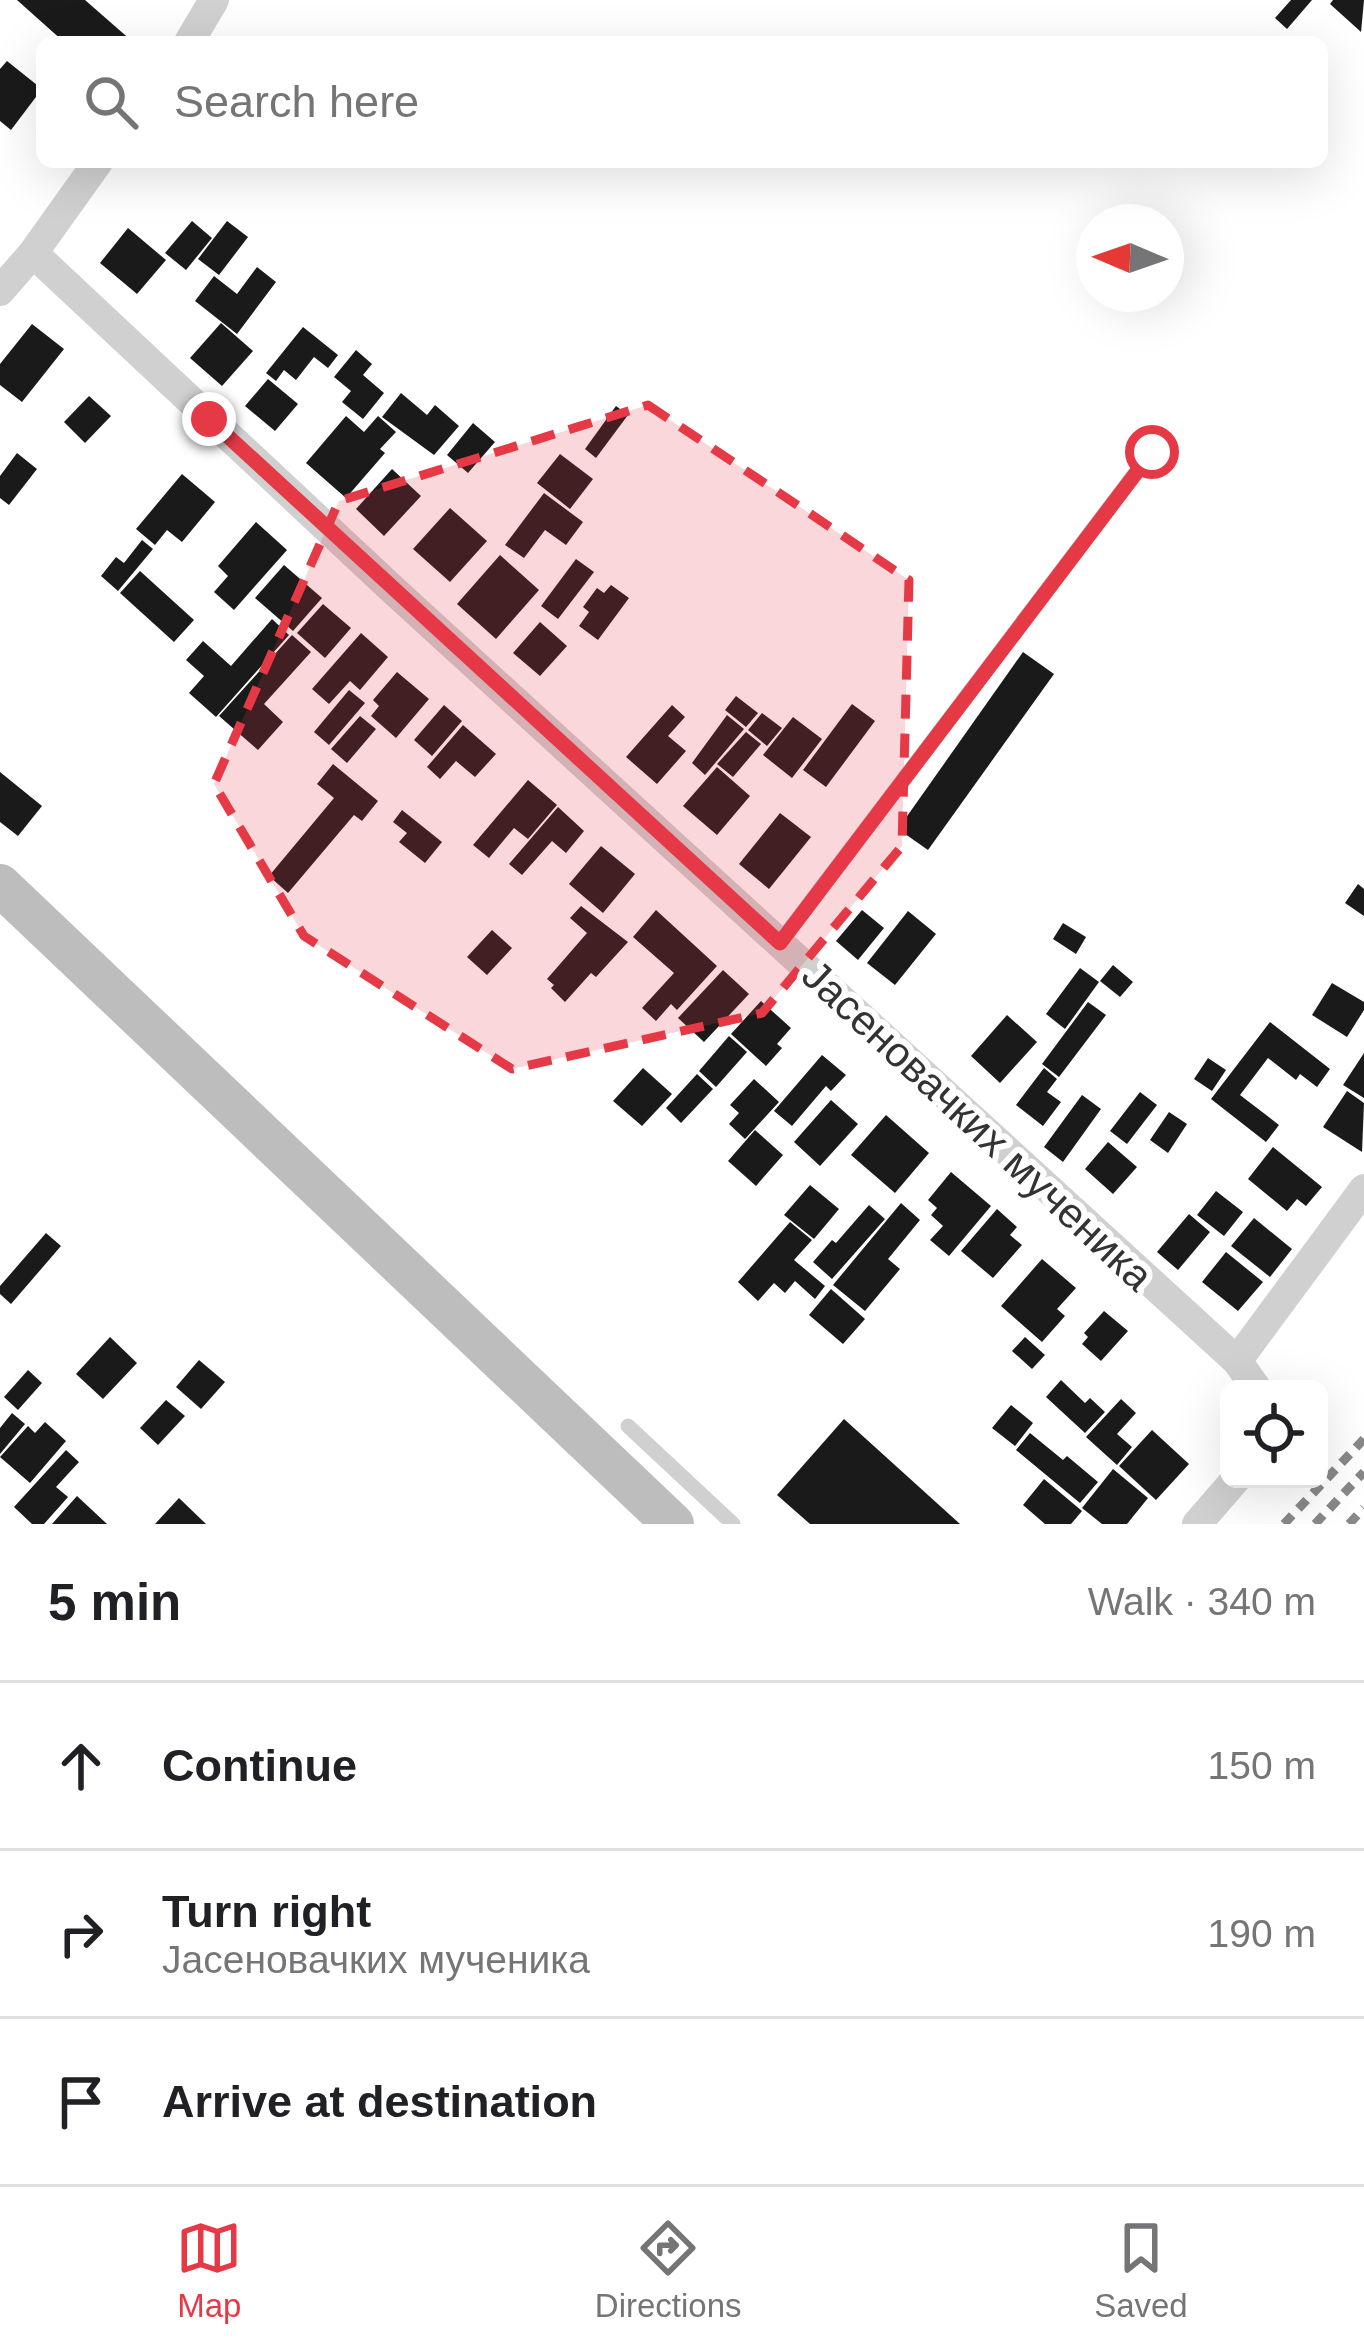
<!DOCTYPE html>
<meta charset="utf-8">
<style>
:root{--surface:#fff;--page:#f6f6f6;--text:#202124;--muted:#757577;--line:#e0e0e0;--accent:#e63946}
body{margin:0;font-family:Helvetica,sans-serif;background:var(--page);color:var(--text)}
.controls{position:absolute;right:36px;bottom:36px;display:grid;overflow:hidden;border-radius:18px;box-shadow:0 12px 48px #0002}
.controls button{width:108px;height:108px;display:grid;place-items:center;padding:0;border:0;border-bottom:3px solid var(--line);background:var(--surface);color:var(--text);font:60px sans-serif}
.compass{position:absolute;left:1076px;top:204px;width:108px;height:108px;border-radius:50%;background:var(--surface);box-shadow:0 12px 48px #0002;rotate:272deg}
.stop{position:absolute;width:36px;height:36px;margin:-27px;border:9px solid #e63946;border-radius:50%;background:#fff}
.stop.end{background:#e63946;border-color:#fff;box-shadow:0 3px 12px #0008}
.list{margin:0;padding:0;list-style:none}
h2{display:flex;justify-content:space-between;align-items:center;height:156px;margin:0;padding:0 48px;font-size:51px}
h2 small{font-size:39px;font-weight:400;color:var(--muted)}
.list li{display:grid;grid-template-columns:78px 1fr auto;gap:36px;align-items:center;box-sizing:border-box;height:168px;padding:0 48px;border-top:3px solid var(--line)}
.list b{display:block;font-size:45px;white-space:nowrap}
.list p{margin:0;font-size:39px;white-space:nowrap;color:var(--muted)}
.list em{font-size:39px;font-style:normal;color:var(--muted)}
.icon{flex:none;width:66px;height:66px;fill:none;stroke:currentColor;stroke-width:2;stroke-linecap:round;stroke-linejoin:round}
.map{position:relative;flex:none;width:1364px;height:1524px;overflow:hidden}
.search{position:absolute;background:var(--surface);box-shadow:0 12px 48px #0002;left:36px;right:36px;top:36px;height:132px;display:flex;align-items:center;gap:30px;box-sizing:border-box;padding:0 42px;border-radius:18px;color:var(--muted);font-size:45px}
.sheet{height:660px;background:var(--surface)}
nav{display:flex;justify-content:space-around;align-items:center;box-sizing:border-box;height:168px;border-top:3px solid var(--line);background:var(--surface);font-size:33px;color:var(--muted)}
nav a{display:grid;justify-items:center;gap:6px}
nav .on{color:var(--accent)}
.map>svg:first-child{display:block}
</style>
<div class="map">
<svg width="1364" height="1524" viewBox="0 0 1364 1524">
<rect width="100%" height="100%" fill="#fff"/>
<!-- building -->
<g fill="#1a1a1a">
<polygon points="17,0 85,0 133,42 64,42"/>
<polygon points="1291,0 1312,0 1287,29 1275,18"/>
<polygon points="1333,0 1364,0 1361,32 1330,4"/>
<polygon points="7,61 42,89 11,130 0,121 0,69"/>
<polygon points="192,221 212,238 186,270 165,253"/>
<polygon points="227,221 248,237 219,275 198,259"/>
<polygon points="128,228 166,260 137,294 100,263"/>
<polygon points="257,267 276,282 237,334 195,301 214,276 237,294"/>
<polygon points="221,323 253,351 222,386 190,358"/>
<polygon points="32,324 64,349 22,402 0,385 0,364"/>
<polygon points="303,327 338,355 328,368 314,357 296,380 284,370 276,381 266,373"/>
<polygon points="356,350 372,364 363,375 384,393 363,419 342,402 351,391 334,377"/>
<polygon points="268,379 298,404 275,431 245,406"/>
<polygon points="401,393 427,415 435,405 459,426 434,455 382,417"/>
<polygon points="89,396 111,416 85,443 64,422"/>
<polygon points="616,406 628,415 596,458 585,449"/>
<polygon points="346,416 364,432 378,416 396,432 380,449 385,453 346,498 306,463"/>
<polygon points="473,423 495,442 468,473 447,455"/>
<polygon points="17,453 37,469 9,505 0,498 0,476"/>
<polygon points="560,454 593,479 570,509 537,483"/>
<polygon points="392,469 421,496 384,536 356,509"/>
<polygon points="182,474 215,502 182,542 167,530 155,545 136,529"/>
<polygon points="544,493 583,522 566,545 545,530 524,558 505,545"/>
<polygon points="450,508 487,541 450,582 413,549"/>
<polygon points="256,522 287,550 234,610 214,592 228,576 218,566"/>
<polygon points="142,540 153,549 118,591 101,576 116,557 124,563"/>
<polygon points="500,555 539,590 496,639 457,604"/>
<polygon points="576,559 594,572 558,619 541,606"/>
<polygon points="284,565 322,598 293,631 255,598"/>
<polygon points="140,571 194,620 174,642 120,593"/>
<polygon points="611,585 629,598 598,640 579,626 589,612 583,607 597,588 604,593"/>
<polygon points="323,604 351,628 325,658 297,633"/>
<polygon points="272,619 289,635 216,717 189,693 204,676 186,660 203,641 231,666"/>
<polygon points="540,622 567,646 540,676 513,653"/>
<polygon points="361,633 388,657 360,690 350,681 329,704 312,689"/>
<polygon points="292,635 311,652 264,704 283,722 258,750 219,716"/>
<polygon points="1023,652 1054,674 928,850 898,829"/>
<polygon points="397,672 429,699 396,738 371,716 379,706 373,700"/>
<polygon points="349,690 365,703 329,745 314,732"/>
<polygon points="736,696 758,713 746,727 725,710"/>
<polygon points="852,704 875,721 826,787 803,770"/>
<polygon points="444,705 462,721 432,756 414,740"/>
<polygon points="672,705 685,717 668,736 686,751 657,784 626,757"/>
<polygon points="762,713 782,728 767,746 748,730"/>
<polygon points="727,715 744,729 705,775 692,763"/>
<polygon points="360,716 376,729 347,763 331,749"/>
<polygon points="793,717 822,739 792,778 763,755"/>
<polygon points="463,725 496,754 475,777 456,761 440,779 427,767"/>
<polygon points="746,732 761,744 733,777 717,764"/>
<polygon points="333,764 378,801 362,821 354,815 288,893 269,876 334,798 317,784"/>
<polygon points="717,767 750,796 717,835 683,806"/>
<polygon points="0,772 42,806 18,836 0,822"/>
<polygon points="528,780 557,805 528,839 514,828 489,858 473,845"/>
<polygon points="558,807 584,831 566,853 552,841 522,875 509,864"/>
<polygon points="402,810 442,842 425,863 399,842 407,833 393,822"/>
<polygon points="780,813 811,837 769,889 739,864"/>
<polygon points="601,846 635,874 603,913 569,884"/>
<polygon points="1358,884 1364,889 1364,916 1345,903"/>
<polygon points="581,906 628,942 596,977 591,973 565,1002 551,988 554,985 547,979 587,933 570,918"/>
<polygon points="656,910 717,966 677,1010 671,1004 656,1021 642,1008 674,973 633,937"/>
<polygon points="862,910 884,928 858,960 836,941"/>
<polygon points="908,911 936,934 895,985 867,963"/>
<polygon points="1063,923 1086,937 1076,954 1053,939"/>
<polygon points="492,930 512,948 487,975 467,957"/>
<polygon points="1113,965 1133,982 1120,997 1100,981"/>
<polygon points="1080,968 1099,982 1065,1029 1046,1014"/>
<polygon points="723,970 749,994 704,1042 678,1018"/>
<polygon points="1332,983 1364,1002 1364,1010 1347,1037 1312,1015"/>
<polygon points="761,1001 791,1028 777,1044 782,1048 766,1066 731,1034"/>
<polygon points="1088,1002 1106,1015 1059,1077 1042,1064"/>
<polygon points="1007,1015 1037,1042 1000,1083 971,1056"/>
<polygon points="1270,1022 1330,1069 1317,1087 1300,1074 1296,1080 1268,1058 1240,1095 1279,1125 1266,1142 1211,1099"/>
<polygon points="729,1036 747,1052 716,1087 699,1071"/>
<polygon points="1364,1053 1364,1098 1343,1085"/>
<polygon points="822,1055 846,1075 831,1091 826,1086 792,1126 774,1111"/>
<polygon points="1208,1058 1226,1070 1212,1091 1194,1079"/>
<polygon points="643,1068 672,1094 642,1126 613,1101"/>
<polygon points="1044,1068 1057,1079 1047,1092 1061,1102 1043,1126 1016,1105"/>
<polygon points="697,1074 713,1089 681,1123 666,1108"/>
<polygon points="754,1079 779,1102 745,1139 729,1124 739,1113 730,1105"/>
<polygon points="1347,1091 1364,1103 1362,1152 1323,1127"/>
<polygon points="1140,1092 1157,1105 1127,1144 1110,1131"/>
<polygon points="1082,1095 1101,1109 1063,1162 1044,1147"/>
<polygon points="831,1100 858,1124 820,1166 794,1142"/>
<polygon points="1169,1112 1187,1124 1168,1153 1150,1140"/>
<polygon points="886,1115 929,1153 895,1193 851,1155"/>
<polygon points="755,1130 783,1155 756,1186 728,1161"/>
<polygon points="1108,1142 1137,1167 1113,1194 1085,1169"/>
<polygon points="1273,1147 1322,1187 1306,1206 1297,1199 1287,1211 1248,1179"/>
<polygon points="951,1172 991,1206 949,1256 930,1240 943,1226 931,1215 937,1208 928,1200"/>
<polygon points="810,1185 839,1209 814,1239 784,1215"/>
<polygon points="1216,1191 1243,1212 1224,1236 1197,1215"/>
<polygon points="901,1203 920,1220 888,1259 900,1269 865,1311 833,1285"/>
<polygon points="869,1205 885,1219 832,1279 813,1262 832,1240 836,1243"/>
<polygon points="997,1209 1017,1227 1010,1235 1022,1245 993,1278 961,1251"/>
<polygon points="1189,1214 1210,1232 1178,1270 1157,1252"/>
<polygon points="1254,1218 1292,1249 1270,1277 1231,1246"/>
<polygon points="790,1222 812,1240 794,1260 825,1286 815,1299 795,1281 785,1293 774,1283 758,1301 738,1282"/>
<polygon points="46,1233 61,1246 11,1304 0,1294 0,1286"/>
<polygon points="1226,1252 1263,1282 1238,1311 1202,1282"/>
<polygon points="1042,1259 1076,1288 1057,1309 1065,1316 1042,1342 1001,1306"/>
<polygon points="831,1289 865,1319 843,1344 809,1315"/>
<polygon points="1104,1311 1128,1331 1101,1361 1082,1344 1088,1337 1084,1333"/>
<polygon points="110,1337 137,1363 103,1399 76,1374"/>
<polygon points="1025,1337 1045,1355 1032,1369 1012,1351"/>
<polygon points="199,1360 225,1382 201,1409 176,1387"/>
<polygon points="28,1370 42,1383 18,1410 4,1397"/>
<polygon points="1061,1380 1085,1403 1090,1398 1105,1412 1085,1433 1046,1397"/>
<polygon points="1121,1399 1136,1413 1117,1434 1132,1447 1117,1465 1086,1437"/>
<polygon points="166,1400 185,1416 158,1445 140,1428"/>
<polygon points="1011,1405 1033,1423 1015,1446 992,1428"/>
<polygon points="12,1413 25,1424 0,1454 0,1428"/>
<polygon points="844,1419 960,1524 810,1524 777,1495"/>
<polygon points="45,1422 66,1441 30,1483 0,1457 28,1426 35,1433"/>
<polygon points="1152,1430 1189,1464 1156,1500 1119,1466"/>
<polygon points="1030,1433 1063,1460 1067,1456 1098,1482 1080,1503 1016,1450"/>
<polygon points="66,1450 79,1462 56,1487 68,1497 44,1524 32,1524 14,1507"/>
<polygon points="1113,1469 1148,1498 1127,1524 1102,1524 1082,1508"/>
<polygon points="1044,1479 1082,1511 1071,1524 1045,1524 1023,1505"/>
<polygon points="77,1496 107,1524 52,1524"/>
<polygon points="179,1498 206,1524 155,1524"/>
</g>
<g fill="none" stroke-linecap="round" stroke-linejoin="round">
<!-- service -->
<g stroke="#d0d0d0" stroke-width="15">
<polyline points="780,942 1152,451"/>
<polyline points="628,1426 733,1524"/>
</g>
<!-- minor -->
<g stroke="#d0d0d0" stroke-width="30">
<polyline points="189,42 214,0"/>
<polyline points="33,253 391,588 1237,1361 1257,1389"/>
<polyline points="0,291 33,253 98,162"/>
<polyline points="1237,1361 1364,1189"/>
<polyline points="1197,1524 1236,1479"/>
</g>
<!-- secondary -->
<polyline stroke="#bdbdbd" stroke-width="42" points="0,885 673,1524"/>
<!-- rail -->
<g stroke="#888" stroke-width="9" stroke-dasharray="12 9" stroke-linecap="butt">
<polyline points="1284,1524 1364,1439"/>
<polyline points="1315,1524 1364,1472"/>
<polyline points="1349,1524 1364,1508"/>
</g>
</g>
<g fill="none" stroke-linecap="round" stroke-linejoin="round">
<!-- route -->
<polyline stroke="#e63946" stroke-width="15" points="209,419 780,943 1152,452"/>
</g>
<!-- marked area -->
<path fill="#e63946" fill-opacity="0.2" stroke="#e63946" stroke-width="9" stroke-dasharray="24 15" stroke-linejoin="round" d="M648,405L909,580L902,846L762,1013L512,1069L304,936L214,784L339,501Z"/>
<g text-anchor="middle" stroke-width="12" stroke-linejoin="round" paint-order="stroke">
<!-- street labels -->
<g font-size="42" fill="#333" stroke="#fff">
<text transform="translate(978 1125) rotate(43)" y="15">Јасеновачких мученика</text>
</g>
</g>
</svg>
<div class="controls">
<button><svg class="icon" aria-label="locate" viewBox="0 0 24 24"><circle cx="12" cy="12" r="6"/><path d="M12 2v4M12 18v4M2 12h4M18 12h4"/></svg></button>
</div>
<svg class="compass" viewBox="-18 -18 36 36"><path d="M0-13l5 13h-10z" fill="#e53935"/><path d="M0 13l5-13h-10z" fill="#757577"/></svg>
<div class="stop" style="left:1152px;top:452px"></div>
<div class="stop end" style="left:209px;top:419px"></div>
<div class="search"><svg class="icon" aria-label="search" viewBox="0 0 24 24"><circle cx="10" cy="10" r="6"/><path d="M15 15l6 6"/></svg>Search here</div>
</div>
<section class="sheet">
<h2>5 min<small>Walk · 340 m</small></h2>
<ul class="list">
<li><svg class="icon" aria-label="ahead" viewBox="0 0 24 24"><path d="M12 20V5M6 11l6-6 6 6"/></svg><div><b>Continue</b></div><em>150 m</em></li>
<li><svg class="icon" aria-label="right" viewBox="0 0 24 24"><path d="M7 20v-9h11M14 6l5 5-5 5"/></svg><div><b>Turn right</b><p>Јасеновачких мученика</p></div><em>190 m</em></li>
<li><svg class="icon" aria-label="arrive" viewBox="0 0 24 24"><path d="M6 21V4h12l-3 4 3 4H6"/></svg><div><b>Arrive at destination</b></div></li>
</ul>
</section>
<nav>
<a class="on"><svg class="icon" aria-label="map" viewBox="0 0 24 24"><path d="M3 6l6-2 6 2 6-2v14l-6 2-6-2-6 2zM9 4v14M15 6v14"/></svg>Map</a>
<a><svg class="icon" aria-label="directions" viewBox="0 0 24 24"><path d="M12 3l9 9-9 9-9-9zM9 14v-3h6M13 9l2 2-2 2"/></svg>Directions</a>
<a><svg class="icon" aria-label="saved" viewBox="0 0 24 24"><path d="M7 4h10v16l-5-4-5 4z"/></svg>Saved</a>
</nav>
